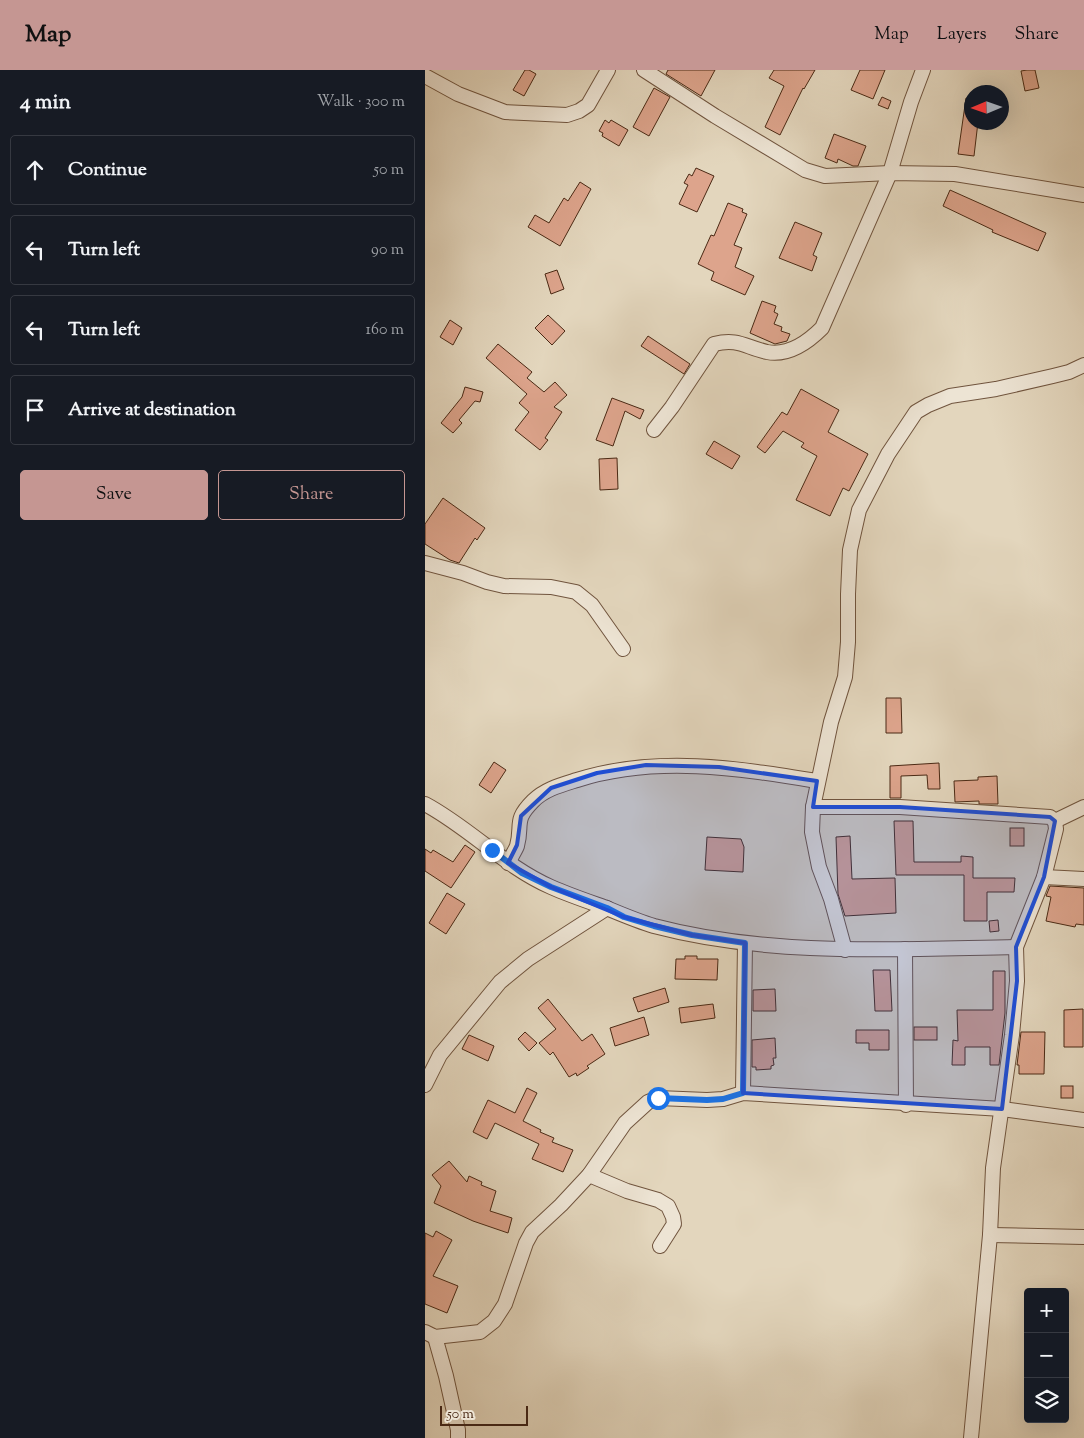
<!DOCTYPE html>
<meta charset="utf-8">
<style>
:root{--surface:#171b24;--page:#20242c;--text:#f1f3f6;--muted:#9ea1a6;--line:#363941;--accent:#c59692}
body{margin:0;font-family:"Sorts Mill Goudy",serif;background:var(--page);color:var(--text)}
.controls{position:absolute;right:15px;bottom:15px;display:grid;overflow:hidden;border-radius:5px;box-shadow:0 5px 20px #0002}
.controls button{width:45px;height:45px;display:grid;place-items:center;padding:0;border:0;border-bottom:1px solid var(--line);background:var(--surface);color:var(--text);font:25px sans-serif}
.compass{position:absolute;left:539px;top:15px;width:45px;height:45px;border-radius:50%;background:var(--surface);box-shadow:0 5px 20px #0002;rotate:268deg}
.scale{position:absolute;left:15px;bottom:12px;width:88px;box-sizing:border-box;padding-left:5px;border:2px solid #4a2914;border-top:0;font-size:14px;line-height:18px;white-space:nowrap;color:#4a2914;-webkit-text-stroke:4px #ede4d4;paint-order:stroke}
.stop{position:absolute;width:15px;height:15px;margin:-11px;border:4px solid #1a73e8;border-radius:50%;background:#fff}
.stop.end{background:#1a73e8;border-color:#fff;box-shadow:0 1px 5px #0008}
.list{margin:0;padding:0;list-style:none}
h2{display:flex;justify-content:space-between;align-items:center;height:65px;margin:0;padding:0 20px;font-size:21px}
h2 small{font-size:16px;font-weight:400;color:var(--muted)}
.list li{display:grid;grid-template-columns:32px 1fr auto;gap:15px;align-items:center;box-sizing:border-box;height:70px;margin:0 10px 10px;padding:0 10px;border:1px solid var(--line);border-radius:5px}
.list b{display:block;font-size:19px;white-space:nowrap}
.list em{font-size:16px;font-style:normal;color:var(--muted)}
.actions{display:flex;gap:10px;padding:15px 20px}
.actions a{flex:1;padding:11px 0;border:1px solid var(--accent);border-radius:5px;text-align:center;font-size:18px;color:var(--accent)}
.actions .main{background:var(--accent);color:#111}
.icon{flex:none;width:28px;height:28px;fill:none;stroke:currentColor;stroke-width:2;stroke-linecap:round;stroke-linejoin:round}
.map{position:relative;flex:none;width:659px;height:1368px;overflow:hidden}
header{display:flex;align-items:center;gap:30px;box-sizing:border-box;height:70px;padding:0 25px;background:var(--accent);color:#111}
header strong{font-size:24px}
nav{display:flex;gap:28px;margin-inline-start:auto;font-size:18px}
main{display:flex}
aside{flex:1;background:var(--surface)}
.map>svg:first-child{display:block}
</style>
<header>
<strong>Map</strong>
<nav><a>Map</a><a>Layers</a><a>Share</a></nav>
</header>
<main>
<aside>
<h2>4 min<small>Walk · 300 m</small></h2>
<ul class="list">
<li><svg class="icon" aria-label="ahead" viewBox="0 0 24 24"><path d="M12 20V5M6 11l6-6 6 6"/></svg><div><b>Continue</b></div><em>50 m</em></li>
<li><svg class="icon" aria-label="left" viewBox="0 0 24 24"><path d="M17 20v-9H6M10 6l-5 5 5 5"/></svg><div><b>Turn left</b></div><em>90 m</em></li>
<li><svg class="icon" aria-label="left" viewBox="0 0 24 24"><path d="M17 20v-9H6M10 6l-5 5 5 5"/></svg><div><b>Turn left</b></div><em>160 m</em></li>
<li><svg class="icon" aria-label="arrive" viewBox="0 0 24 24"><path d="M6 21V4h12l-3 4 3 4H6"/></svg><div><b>Arrive at destination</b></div></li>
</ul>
<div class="actions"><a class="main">Save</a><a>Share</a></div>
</aside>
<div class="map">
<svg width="659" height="1368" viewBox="0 0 659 1368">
<rect width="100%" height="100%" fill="#e3d6bd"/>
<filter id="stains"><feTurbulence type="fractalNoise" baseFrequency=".004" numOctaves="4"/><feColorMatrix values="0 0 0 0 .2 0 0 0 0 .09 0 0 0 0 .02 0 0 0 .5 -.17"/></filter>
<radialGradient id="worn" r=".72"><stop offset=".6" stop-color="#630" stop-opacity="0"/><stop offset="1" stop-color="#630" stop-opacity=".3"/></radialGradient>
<!-- building -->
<g fill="#dda48c" stroke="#4a2914">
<polygon points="100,0 104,0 111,4 99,26 88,20"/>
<polygon points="243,0 290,0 276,26 241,4"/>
<polygon points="349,0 390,0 379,19 378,18 355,65 340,57 359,16 344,8"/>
<polygon points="435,0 460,0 448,29 426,20"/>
<polygon points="602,0 610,0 614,18 600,21 596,1"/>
<polygon points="229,18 245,27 224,66 208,57"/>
<polygon points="457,27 466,31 463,39 453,35"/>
<polygon points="541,28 546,28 546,52 553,52 549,86 533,84"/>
<polygon points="180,50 184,53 186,50 203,60 194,76 177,66 178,63 174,61"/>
<polygon points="409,64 441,76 433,96 428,96 413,89 412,93 400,88"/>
<polygon points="271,98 289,106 272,142 254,134 263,115 259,113 264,104 267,106"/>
<polygon points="155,112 166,119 135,176 103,157 110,145 124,153 139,128 143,131"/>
<polygon points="525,120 621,163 613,181 567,162 568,160 518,136"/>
<polygon points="303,133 318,139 317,142 322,144 309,175 317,178 310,197 329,206 320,225 286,210 289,202 273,194 286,165 289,166"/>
<polygon points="370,152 397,163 388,185 392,187 387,201 354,188"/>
<polygon points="132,200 139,219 126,224 120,204"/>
<polygon points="337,231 351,236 349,242 353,244 349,254 357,257 356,261 365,264 362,271 350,274 325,263"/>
<polygon points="123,245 140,261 127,275 110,258"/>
<polygon points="25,250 37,258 28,275 15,267"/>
<polygon points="223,266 265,294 259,304 216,276"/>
<polygon points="73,274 107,302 102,308 119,322 130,312 142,325 129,337 137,342 120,368 123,370 115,380 90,360 104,342 94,333 102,324 61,288"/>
<polygon points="40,317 58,322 55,332 50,331 34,350 37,353 28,363 16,353 37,327"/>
<polygon points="376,319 414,340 403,362 443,384 424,421 418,418 405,446 371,430 392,386 376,377 379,373 358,361 340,383 332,377 357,342 362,345"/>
<polygon points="187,328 219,340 215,349 200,341 188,376 171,370"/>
<polygon points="289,371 315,386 307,399 281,384"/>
<polygon points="192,388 193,419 175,420 174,389"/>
<polygon points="18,428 60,458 52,470 50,468 34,493 25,490 0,474 0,454"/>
<polygon points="461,628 476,628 477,663 461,663"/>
<polygon points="69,692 81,700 66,723 54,715"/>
<polygon points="514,693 515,719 503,719 502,705 476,706 476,728 465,728 465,696"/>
<polygon points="572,706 573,734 554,734 554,731 530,732 529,711 553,710 553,707"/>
<polygon points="469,751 488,751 489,792 536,792 536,786 548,787 548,808 590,808 589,822 562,822 562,851 539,851 539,805 471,805"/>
<rect x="585" y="758" width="14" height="18"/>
<polygon points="425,766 427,809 470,808 471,843 420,846 413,824 411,767"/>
<polygon points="282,767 316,769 319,777 318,802 280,800"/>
<polygon points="40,775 50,782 26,818 0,801 0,779 6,783 8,780 28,792"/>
<polygon points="625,816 659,818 659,855 651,854 650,857 621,851 626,827 621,826"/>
<polygon points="22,823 40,834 21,864 4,853"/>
<polygon points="573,850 574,861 565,862 564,851"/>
<polygon points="260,886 272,886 272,889 293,889 292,910 250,909 251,889 260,889"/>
<polygon points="448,900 465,900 467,941 450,941"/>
<polygon points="568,901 580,901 580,943 574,995 565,995 565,977 540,977 540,995 527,995 528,970 533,971 532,940 568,940"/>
<polygon points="240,918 244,932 213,942 208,928"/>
<polygon points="350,919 351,941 328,941 328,920"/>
<polygon points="123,929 157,971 167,964 180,984 162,996 164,998 152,1006 151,1003 144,1007 128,982 125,985 114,973 131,959 113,938"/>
<polygon points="288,934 290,948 256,953 254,938"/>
<polygon points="658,939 658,977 639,977 639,940"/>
<polygon points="219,947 224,965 190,976 185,958"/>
<rect x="489" y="957" width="23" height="13"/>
<polygon points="431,960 464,960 464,980 444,980 444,973 431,973"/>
<polygon points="100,962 112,973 104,981 93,969"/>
<polygon points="596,962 620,962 619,1004 594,1004 594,995 592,995"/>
<polygon points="44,965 69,976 63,991 37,979"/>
<polygon points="350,968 351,988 348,988 349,995 346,996 346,999 331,1000 331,997 327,997 327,970"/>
<rect x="636" y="1016" width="12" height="12"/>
<polygon points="102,1018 112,1023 98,1051 116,1060 115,1062 129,1068 127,1072 148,1080 138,1102 107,1089 114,1074 70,1053 62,1069 48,1062 63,1030 90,1043"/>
<polygon points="24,1091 42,1112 44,1106 57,1112 56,1115 71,1121 65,1141 87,1148 83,1163 48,1151 9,1133 16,1116 7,1105"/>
<polygon points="11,1161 27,1170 8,1206 33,1216 22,1243 0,1234 0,1163 8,1167"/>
</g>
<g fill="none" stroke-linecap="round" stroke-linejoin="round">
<defs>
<g id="minor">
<polyline points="219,0 290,46 380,100 400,106 465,103 530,104 659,125"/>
<polyline points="0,6 33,24 80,42 142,45 154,41 163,35 183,0"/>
<path d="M229,360L247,337L289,274C313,268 320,277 342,282C363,286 383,272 397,258L465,103L486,32L498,0"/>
<polyline points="0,493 38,503 62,512 79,516 126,517 151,522 167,535 198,579"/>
<path d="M0,734C45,758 80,797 126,817C144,825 162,831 179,837C196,844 212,851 229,856C346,887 472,879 591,877"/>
<polyline points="388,737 475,737 625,747 630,751"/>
<polyline points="630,751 659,737"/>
<path d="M83,793C86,787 90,781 92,776C98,754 88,751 108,731C120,719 136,715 152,710C231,685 312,698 392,711"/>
<polyline points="619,807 659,809"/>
<polyline points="480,879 481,1035"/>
<polyline points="420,880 406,829 394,797 387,762 388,737 406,652 420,607 423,572 423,524 425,480 434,440 463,384 491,342 503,335 525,326 571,319 628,306 644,302 659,295"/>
<polyline points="0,1015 15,985 75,912 103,889 182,838"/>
<polyline points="318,1023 320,873"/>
<polyline points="164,1105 202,1121 233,1130 243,1136 248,1147 249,1154 235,1176"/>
<polyline points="565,1165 659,1167"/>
<polyline points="0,1262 10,1267 55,1262 69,1251 80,1234 101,1173 107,1162 136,1135 164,1105 200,1053 223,1032 233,1028 282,1030 298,1029 318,1023 577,1039 659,1050"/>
<polyline points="10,1267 21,1306 33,1360 33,1368"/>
<polyline points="546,1368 565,1165 568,1098 587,965 592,911 591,877 619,807 631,759 630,751"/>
</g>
</defs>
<!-- minor casing -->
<use href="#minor" stroke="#70543e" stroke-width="16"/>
<!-- minor -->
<use href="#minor" stroke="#ede4d4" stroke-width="14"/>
</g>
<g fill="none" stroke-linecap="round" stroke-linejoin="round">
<!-- route -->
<polyline stroke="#1a73e8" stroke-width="6" points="67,780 97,803 126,817 182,838 199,847 229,856 267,865 320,873 318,1023 298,1029 282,1030 233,1028"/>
</g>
<!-- marked area -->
<path fill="#1d4ed8" fill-opacity="0.2" stroke="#1d4ed8" stroke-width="4" stroke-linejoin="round" d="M221,695L294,697L392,711L388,737H475L625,747L630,751L619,807L591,877L592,911L577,1039L318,1023L320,873L267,865L199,847L126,817L83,793L92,775L96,746L126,718L172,703Z"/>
<rect width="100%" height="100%" filter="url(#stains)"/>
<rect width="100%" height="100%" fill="url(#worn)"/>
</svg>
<div class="controls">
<button>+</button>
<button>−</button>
<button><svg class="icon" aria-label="layers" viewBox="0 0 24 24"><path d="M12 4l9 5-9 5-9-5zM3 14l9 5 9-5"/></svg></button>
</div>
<svg class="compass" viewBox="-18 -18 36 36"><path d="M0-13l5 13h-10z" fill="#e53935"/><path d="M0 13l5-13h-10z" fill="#9ea1a6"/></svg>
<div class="scale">50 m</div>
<div class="stop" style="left:233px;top:1028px"></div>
<div class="stop end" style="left:67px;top:780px"></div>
</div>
</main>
